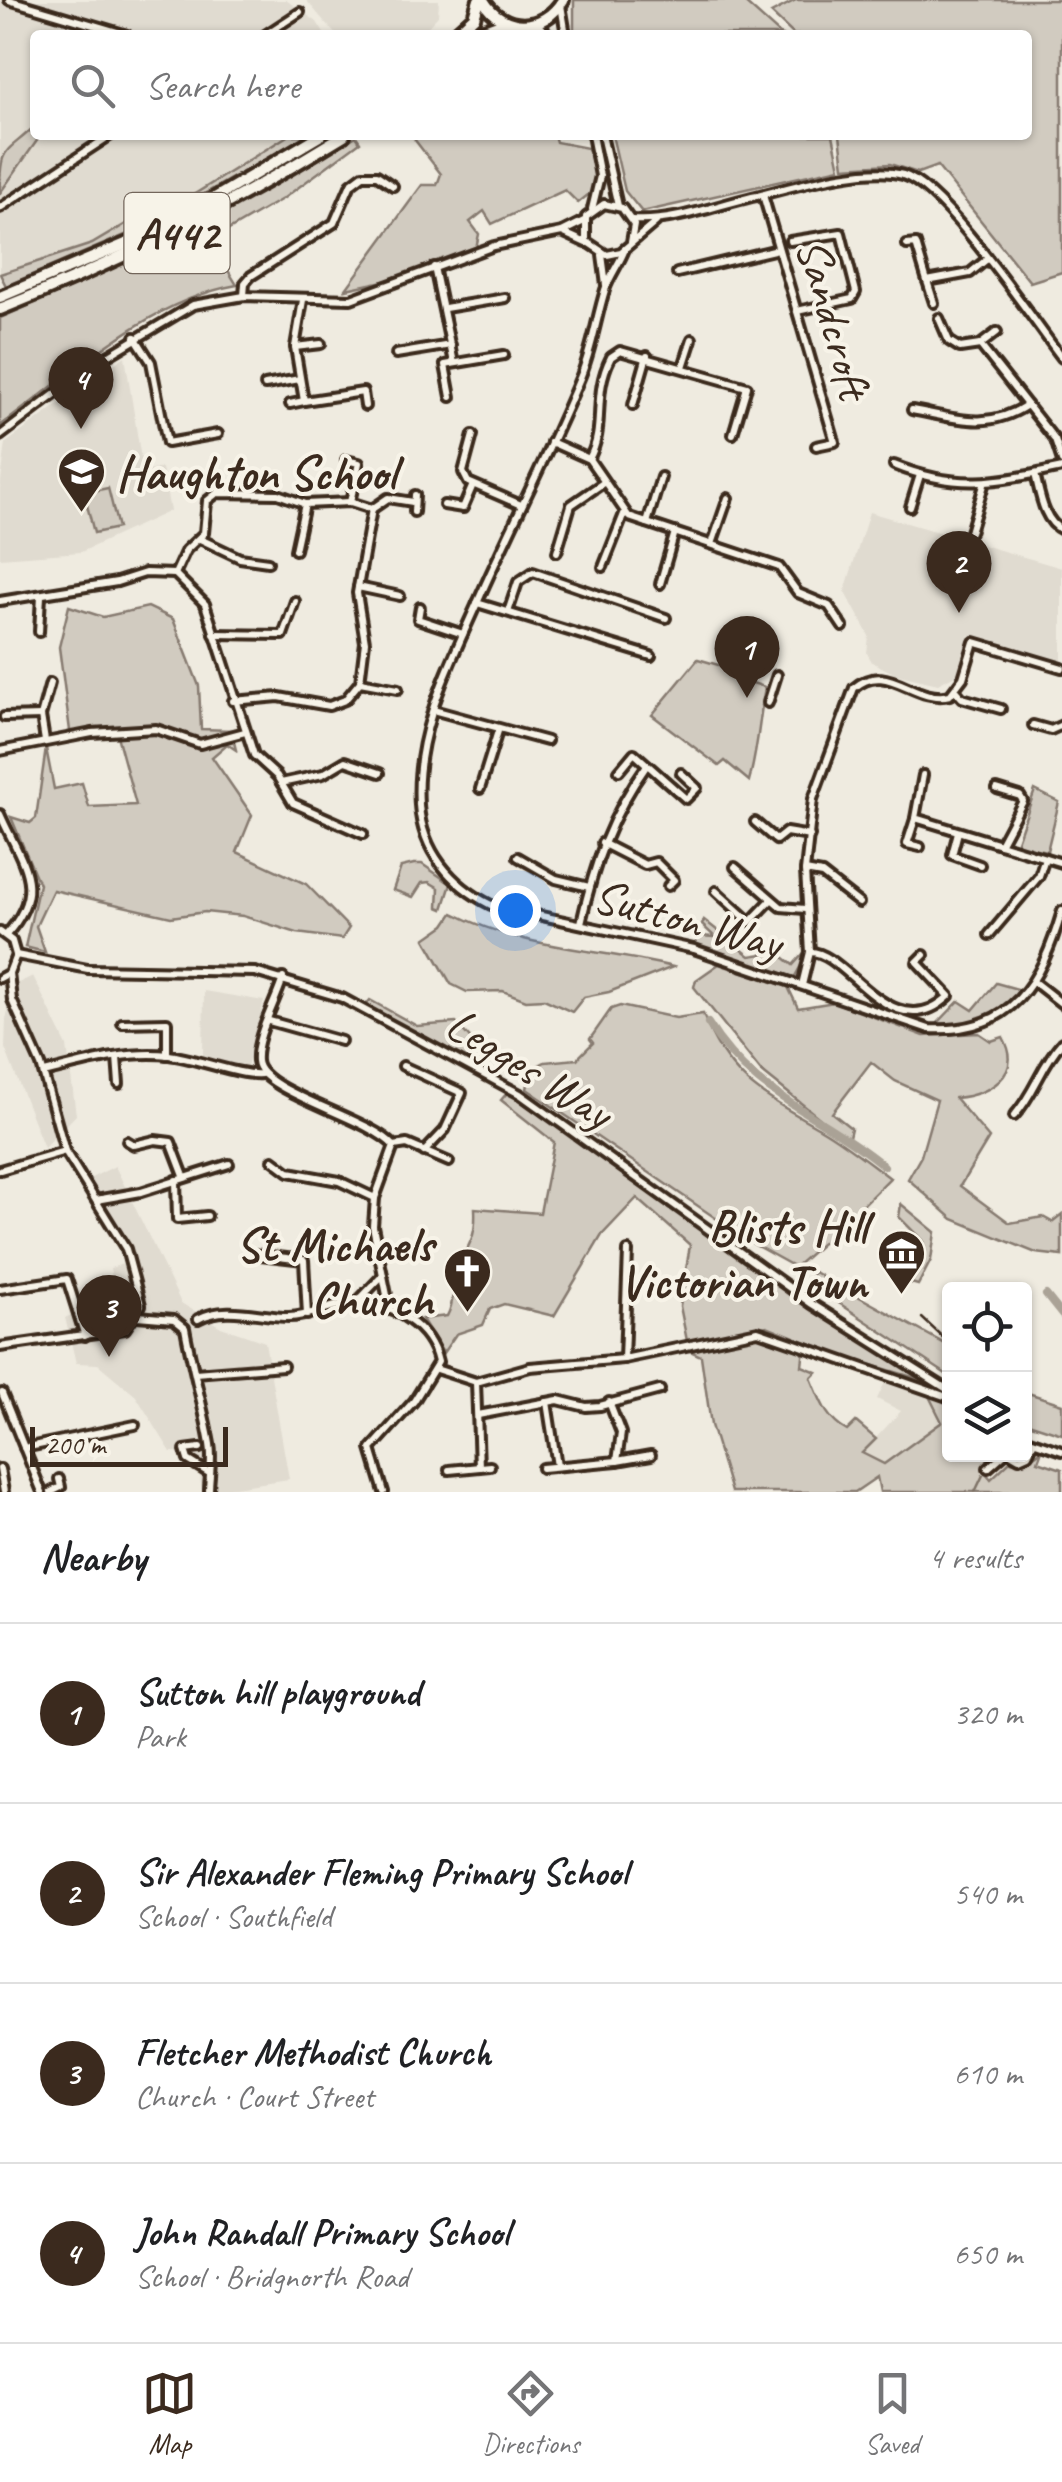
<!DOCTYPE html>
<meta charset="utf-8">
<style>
:root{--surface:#fff;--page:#f2f2f2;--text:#202124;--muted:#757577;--line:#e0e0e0;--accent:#3b2a1e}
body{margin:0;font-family:Caveat,sans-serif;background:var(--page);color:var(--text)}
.controls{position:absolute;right:30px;bottom:30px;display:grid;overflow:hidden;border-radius:10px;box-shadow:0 2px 8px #0004}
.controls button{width:90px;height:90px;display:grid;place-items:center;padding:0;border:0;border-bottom:2px solid var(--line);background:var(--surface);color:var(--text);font:50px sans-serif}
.scale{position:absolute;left:30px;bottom:25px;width:198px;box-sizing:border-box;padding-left:10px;border:5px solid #3b2a1e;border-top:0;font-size:28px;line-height:35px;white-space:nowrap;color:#3b2a1e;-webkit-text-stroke:8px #f7f3e8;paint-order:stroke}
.you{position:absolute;left:515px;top:910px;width:35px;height:35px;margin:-25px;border:8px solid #fff;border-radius:50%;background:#1a73e8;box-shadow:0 0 0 15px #1a73e833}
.badge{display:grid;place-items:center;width:65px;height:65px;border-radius:50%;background:var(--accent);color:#fff;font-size:32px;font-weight:700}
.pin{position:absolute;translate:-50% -82px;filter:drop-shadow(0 2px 5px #0008)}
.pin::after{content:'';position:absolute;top:52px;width:35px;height:30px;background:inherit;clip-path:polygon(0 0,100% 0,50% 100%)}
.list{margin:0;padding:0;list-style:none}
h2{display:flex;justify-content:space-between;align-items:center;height:130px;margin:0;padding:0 40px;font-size:42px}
h2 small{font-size:32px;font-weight:400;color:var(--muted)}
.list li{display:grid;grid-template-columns:65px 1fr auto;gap:30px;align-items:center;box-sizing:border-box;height:180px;padding:0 40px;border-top:2px solid var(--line)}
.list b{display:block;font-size:38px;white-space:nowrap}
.list p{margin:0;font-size:32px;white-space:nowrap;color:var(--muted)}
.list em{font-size:32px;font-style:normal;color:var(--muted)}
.icon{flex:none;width:55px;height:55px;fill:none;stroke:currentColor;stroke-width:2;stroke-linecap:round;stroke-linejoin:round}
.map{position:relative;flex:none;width:1062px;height:1492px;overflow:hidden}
.search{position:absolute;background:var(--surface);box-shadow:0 2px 8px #0004;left:30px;right:30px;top:30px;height:110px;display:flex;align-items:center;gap:25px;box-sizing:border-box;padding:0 35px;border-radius:10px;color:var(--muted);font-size:38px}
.sheet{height:850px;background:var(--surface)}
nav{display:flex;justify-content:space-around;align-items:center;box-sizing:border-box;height:140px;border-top:2px solid var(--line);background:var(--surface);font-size:28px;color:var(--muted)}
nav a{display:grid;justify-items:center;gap:5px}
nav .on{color:var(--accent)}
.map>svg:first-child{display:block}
</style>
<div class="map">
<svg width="1062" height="1492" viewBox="0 0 1062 1492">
<rect width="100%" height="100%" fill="#efebe0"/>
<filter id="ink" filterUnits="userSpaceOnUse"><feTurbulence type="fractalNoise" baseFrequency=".01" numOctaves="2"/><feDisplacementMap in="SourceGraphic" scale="20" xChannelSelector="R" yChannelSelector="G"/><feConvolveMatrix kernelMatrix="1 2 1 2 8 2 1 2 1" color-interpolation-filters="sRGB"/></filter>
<g filter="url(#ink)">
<!-- built -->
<g fill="#e0dbd0">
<polygon points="0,0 286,0 317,22 325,35 35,35 35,135 289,135 142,227 136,219 92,244 0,274"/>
<polygon points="306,0 439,0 438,16 420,35 336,35"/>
<polygon points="125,356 143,472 162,468 170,511 81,552 0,558 0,488 6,443"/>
<polygon points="869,512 1062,568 1062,663 969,635 957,674 938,684 895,674 872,662 867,653 869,636 845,591"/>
<polygon points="33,976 67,1046 76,1115 44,1148 5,1048 6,1019 16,984"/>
<polygon points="204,991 264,1001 247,1067 203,1056"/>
<polygon points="115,1166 181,1303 221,1327 265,1342 289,1479 202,1492 197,1453 171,1452 136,1396 98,1364 76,1363 65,1318 115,1294 110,1268 123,1264 114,1235 79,1184"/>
<polygon points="887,1378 926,1390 942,1422 884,1464 861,1454 901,1411 877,1399"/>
</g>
<!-- green -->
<g fill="#d1cbc0" stroke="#867a6f" stroke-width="2.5">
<polygon points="574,0 742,0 781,35 574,35"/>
<polygon points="796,0 1062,0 1062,272 1030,282 937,166 918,173 890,164 844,167 840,135 1027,135 1027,35 794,35 771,13"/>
<path d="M35,126V135H41L0,193C0,144 5,155 35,126Z"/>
<polygon points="289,135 308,135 151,224 6,286 0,274 92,244 136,218 142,227"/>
<polygon points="411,135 554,135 556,142 588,148 596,176 594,190 578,203 565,190 492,224 484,211 470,222 479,234 476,248 398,278 346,289 422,185 437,185 441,174"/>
<polygon points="612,135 833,135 840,168 642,212 625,191"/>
<path d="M356,136L360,142L284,198L210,241L237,285C147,301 72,374 0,426V318C126,265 240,209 356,136Z"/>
<polygon points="108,488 118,528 94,533 84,493"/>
<polygon points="69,606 103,617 148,607 173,619 199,686 201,729 231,730 236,750 227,744 212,757 252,815 237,852 306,884 349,928 342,939 297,933 243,916 205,912 171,917 53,890 36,926 45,952 25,947 39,884 11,817 30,823 36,818 46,748 54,789 82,783 89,807 136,805 115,728 70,731 59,647"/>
<path d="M698,659L739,671L740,679L765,687C759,720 758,749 749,781L725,761L719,766L652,715Z"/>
<polygon points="1035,790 1059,802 1047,851 1020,846 1017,841"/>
<polygon points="414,864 422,864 451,884 443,909 438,907 439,888 429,882 422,883 413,897 393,890 401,867"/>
<path d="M453,913C528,951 594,947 673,967L609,992L584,997L572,1012L544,999L526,1000L503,991L467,992L451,984L425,939L445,925Z"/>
<polygon points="704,920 750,956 777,952 793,965 803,954 805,958 794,978 695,945 698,936 715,937 702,925"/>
<path d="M719,964L788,987L798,1008L834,1002L924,1036L979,1033L991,1041L1003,1037C1025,1076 987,1095 955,1098L989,1138L960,1186L1010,1223L1043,1217L1052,1222L1062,1214V1256L1036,1253L953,1219L908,1179L921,1156L937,1100L895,1081L871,1062L832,1113L851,1128L848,1141L761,1071L694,987L696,980Z"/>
<path d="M996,983L1021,990C1000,1014 970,1026 937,1024L959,1001L973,1010Z"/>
<polygon points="370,1000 417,1026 456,1023 487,1057 481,1067 365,1006"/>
<path d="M620,1006L676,1018L703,1014C727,1079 764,1096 821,1129C845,1143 867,1161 890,1178L845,1223L842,1216L828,1238L795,1267L755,1245L527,1089L531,1069L545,1062L577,1059L593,1043L590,1039L611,1009Z"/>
<path d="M508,1092L816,1313L926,1381L841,1356L767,1326L687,1341L680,1306L690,1245L637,1198L602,1235L554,1316L504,1304L490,1309L483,1325L456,1334L443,1353L422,1319L447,1316C454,1304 453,1290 456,1276C464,1245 477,1246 475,1208L540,1213L554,1142L501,1100Z"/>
<polygon points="901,1204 935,1232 931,1260 918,1285 904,1281 923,1256 923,1241 899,1217"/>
<polygon points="814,1272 945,1344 949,1348 949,1376 807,1282"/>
<path d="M761,1335L804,1348L802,1366L817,1372L811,1378C820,1399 826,1420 847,1431L856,1422L876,1439L862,1453L884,1464L942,1422L926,1390L949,1405L950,1454L988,1455L985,1472L991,1479L1010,1461L1024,1463L1042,1450L1038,1461L1062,1469V1492H880L877,1477L855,1492H731L711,1425L701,1356L690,1351Z"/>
<polygon points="1025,1392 1062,1404 1062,1434 1025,1422"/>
</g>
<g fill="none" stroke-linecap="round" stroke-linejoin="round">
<!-- stream -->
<polyline stroke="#7e7266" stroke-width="2.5" points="975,1492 983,1475"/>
<!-- canal -->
<g stroke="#aaa296" stroke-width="8">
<path d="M708,1023C753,1097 822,1114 884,1166"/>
<polyline points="1046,1295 1062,1315"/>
</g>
<defs>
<g id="minor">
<polyline points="9,0 127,35"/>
<polyline points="561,5 566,35"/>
<polyline points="536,24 550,35"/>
<polyline points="265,35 300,12"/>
<polyline points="592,135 600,176 592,209"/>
<polyline points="602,135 618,206"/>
<polyline points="763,195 835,442 816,446"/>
<polyline points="0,208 111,135"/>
<path d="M632,220C672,223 714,206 752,197C791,188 865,164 903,175C944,187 1032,319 1062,358"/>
<polyline points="562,232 586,243"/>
<polyline points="790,241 841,233 856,292 852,299 797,311"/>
<polyline points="631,242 634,225 622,208 604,204 586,217 586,241 607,255 621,252 656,222"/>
<polyline points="907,245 916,244 927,281 970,273 986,260"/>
<path d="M625,249C620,263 610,275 605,290C596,319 592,350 580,378C549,453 511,526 478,601C450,664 414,733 419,805C422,851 451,885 491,905L694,949L929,1029C1013,1034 1041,982 1062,911"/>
<polyline points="602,255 606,285"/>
<polyline points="434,267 454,363"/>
<polyline points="677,273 778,249"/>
<polyline points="927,281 934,303"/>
<polyline points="244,296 245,283 251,276 334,223 351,184 363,175 377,175 393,186"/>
<polyline points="303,300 295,347 304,401 363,392 365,406"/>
<polyline points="445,308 505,298"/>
<polyline points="939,318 949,341 960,348 980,345 1055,440 1062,461"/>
<polyline points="135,337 151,362 167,443 218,434"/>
<polyline points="980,345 997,332"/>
<polyline points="295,347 321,344"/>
<polyline points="396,354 451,345"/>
<polyline points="683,367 692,339"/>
<polyline points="265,385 300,379"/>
<polyline points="451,397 445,365 504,355"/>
<polyline points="290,404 304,401"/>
<polyline points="633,405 647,356"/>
<path d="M912,410C955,418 988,431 1027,405"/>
<polyline points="473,435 463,472 468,482 521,505"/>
<polyline points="0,436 96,363 193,305 244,296 351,299 494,246 562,232 584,221"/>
<polyline points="551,442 589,459 629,517 779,567 798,593 829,606 843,627"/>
<path d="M589,459C607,427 591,396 611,357L620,351L747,387L733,434"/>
<polyline points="346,460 359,463 350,502"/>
<path d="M894,465C958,491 997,482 1062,468"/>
<path d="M1035,474C1040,493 1043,521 1062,530"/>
<polyline points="444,505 463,508 472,487"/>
<polyline points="910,507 920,475"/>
<polyline points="372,509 388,498 413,502"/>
<polyline points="414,512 415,495"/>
<polyline points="647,523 661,477"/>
<polyline points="970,532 984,485"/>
<polyline points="200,539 240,558 268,562"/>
<polyline points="712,544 728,498"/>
<polyline points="295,550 305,504"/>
<polyline points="557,552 571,505 603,483"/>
<polyline points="603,567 624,514"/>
<polyline points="175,574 186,550 204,533 207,501 217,493 278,494 305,504 350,502 372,509 357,593 365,642 360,682 345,700 329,706 279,697 233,701"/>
<polyline points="660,584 675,532"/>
<polyline points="358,587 400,596"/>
<polyline points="0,601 117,582 145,573 175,574 205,604 254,755 277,776 293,803 363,834"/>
<polyline points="477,603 651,656"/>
<polyline points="420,607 418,619 463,634"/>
<polyline points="508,612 518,582 533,572 666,618"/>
<polyline points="39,632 41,596"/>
<polyline points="214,634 283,635 295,601"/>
<polyline points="360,682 398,689"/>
<polyline points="955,690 962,698 1001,709"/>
<polyline points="768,703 777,675"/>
<polyline points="433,710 547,741"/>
<polyline points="4,717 41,716"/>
<polyline points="1033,725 1051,730 1062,725"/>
<polyline points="45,741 41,716 50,683"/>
<polyline points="0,751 92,733 156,729 200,744 245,732"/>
<polyline points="619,771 634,753 686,799 697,788 681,773"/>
<polyline points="923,775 915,818 1062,863"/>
<polyline points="281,783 323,774 345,761 380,773"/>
<polyline points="480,789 498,731"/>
<polyline points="997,789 1020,796 1023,801 1000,844"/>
<path d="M0,814C22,864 48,889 6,935"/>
<polyline points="915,819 907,844 920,847"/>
<polyline points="755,822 776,840 786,832 810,836"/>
<polyline points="958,832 952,855 980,865"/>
<polyline points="602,843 645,865 656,862 674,880 668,886"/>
<polyline points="518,857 556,879 589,887"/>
<polyline points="735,867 781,907 805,909"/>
<polyline points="805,871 822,874 859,903"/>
<polyline points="716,891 750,922 771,900"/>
<path d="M581,923C594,864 611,815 647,765"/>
<polyline points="0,932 12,941 16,955 9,973 0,978"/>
<polyline points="989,935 1039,876 1045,858"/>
<path d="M810,952C847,951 892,1050 949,996L917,962L924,955"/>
<polyline points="16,955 88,969 255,972 342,998 520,1094 812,1304 950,1391"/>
<path d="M283,978C276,1002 255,1037 257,1061C259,1092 369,1117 394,1146L375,1198L373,1226L390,1310"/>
<polyline points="1034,982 1062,1004"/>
<path d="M802,985L810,952L805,871L813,799L854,688C887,659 914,704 950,695L963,678L974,642L1062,668"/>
<polyline points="269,1021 341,1041"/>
<polyline points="122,1023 167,1022 167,1055"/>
<polyline points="117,1057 119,1084"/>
<polyline points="403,1066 462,1093 445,1130 424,1152"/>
<path d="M44,1073C84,1063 127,1050 169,1055C195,1058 240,1076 261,1074"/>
<path d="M1014,1116C1035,1093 1041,1065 1062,1042"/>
<polyline points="127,1141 134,1145 155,1140 171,1142 184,1176"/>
<polyline points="394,1146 407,1144 449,1162"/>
<polyline points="273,1160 289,1172 339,1181 375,1198"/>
<polyline points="0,1170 65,1151"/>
<polyline points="176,1180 177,1219 207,1216"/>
<polyline points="96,1200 141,1192 229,1164"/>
<polyline points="252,1254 304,1260 307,1315"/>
<polyline points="0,1289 67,1279 85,1336"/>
<polyline points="357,1302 383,1275"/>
<path d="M137,1316L174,1319L185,1328C192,1367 203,1405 210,1444C213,1460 209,1476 209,1492"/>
<path d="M198,1319C226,1304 259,1317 289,1317C312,1317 334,1302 357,1303C394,1304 430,1326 438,1362L414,1401L371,1449L384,1492"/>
<polyline points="0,1347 125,1329 141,1305 126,1249 65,1151 41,1065 12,1000 9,973"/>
<polyline points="624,1359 628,1251"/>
<polyline points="436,1369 476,1382 530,1367 624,1359 758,1331 950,1398"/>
<polyline points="195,1373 283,1366"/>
<polyline points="476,1382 479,1467"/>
<polyline points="2,1393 42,1492"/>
<polyline points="547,1402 557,1466"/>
<polyline points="478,1415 558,1400 586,1407 600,1406 660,1390"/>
<polyline points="1024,1438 1062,1451"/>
<polyline points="24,1448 135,1425"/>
<polyline points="200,1448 185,1450 188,1460 209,1473"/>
<polyline points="1012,1454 1019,1458 1028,1454 1034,1442"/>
<polyline points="617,1461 651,1455"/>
<polyline points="542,1468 617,1461 621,1433 609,1402"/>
<polyline points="988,1468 1004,1454"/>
<polyline points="0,1469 4,1492"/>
<polyline points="449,1470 490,1466"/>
<polyline points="51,1492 61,1487 59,1479"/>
</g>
<g id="highway">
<path d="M483,0C503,33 543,33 563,0"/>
<polyline points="454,35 474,17 479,0"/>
<polyline points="471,35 506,22"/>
<polyline points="0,297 166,227 321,135"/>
<path d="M0,309C122,261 233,204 344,135"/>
</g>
</defs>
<!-- minor casing -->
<use href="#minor" stroke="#3b2a1e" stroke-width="14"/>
<!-- highway casing -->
<use href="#highway" stroke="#3b2a1e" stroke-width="18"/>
<!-- minor -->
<use href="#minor" stroke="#f7f3e8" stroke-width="6"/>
<!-- highway -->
<use href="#highway" stroke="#f7f3e8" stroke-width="10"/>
<!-- rail -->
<polyline stroke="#3b2a1e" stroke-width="2.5" points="922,1318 950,1344"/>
</g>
</g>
<!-- icons -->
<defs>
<symbol id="school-pin" viewBox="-11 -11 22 30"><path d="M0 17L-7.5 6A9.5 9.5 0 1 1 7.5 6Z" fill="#3b2a1e" stroke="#f7f3e8"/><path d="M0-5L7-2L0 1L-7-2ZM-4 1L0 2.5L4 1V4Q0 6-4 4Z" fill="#fff"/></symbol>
<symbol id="museum-pin" viewBox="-11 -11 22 30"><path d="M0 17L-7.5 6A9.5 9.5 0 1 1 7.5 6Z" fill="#3b2a1e" stroke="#f7f3e8"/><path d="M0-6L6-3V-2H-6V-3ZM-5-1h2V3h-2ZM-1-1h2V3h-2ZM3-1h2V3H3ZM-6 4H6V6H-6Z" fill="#fff"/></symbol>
<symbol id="church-pin" viewBox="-11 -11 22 30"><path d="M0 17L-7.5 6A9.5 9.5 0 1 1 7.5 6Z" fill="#3b2a1e" stroke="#f7f3e8"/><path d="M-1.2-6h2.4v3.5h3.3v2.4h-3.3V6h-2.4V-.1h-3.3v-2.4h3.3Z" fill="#fff"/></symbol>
</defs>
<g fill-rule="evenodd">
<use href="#school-pin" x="54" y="444" width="55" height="75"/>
<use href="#museum-pin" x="874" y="1226" width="55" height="75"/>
<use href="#church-pin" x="440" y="1244" width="55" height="75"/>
</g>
<g text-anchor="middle" stroke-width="8" stroke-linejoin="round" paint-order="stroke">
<!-- shield labels -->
<rect fill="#f7f3e8" stroke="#73665b" stroke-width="2.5" x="124.5" y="193" width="105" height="80" rx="8"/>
<g font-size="45" font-weight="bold" fill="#3b2a1e">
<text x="177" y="249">A442</text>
</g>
<!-- street labels -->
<g font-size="48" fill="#3b2a1e" stroke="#f7f3e8">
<text transform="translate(835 318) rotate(74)" y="17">Sandcroft</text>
<text transform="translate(688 918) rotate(15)" y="17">Sutton Way</text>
<text transform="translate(530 1067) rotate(32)" y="17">Legges Way</text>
</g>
<!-- poi labels -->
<g font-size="48" font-weight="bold" fill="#3b2a1e" stroke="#f7f3e8" text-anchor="end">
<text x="116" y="489" text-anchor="start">Haughton School</text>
<text x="867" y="1243">Blists Hill<tspan x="867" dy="55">Victorian Town</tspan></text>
<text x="433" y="1261">St Michaels<tspan x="433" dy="55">Church</tspan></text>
</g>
</g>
</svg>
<div class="controls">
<button><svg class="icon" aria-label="locate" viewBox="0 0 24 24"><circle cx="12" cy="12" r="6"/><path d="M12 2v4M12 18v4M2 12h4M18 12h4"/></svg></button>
<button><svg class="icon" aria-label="layers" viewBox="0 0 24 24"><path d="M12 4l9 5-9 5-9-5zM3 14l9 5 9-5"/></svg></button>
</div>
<div class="scale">200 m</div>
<div class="you"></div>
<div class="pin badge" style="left:747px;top:698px">1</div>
<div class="pin badge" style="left:959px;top:613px">2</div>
<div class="pin badge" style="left:109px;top:1357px">3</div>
<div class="pin badge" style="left:81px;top:429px">4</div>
<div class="search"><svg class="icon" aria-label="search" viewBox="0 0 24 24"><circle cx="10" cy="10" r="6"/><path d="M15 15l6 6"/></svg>Search here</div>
</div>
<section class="sheet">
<h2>Nearby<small>4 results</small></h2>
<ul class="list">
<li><span class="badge">1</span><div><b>Sutton hill playground</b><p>Park</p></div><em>320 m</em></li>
<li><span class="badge">2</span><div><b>Sir Alexander Fleming Primary School</b><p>School · Southfield</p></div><em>540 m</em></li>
<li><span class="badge">3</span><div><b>Fletcher Methodist Church</b><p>Church · Court Street</p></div><em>610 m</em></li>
<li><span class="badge">4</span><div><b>John Randall Primary School</b><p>School · Bridgnorth Road</p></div><em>650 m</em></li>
</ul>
</section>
<nav>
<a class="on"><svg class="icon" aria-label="map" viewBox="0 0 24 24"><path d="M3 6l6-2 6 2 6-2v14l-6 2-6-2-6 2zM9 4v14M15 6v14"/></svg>Map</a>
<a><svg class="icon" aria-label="directions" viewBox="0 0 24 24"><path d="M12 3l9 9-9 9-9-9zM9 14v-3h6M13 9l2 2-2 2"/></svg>Directions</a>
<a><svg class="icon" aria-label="saved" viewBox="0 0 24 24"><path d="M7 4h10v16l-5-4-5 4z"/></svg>Saved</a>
</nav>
